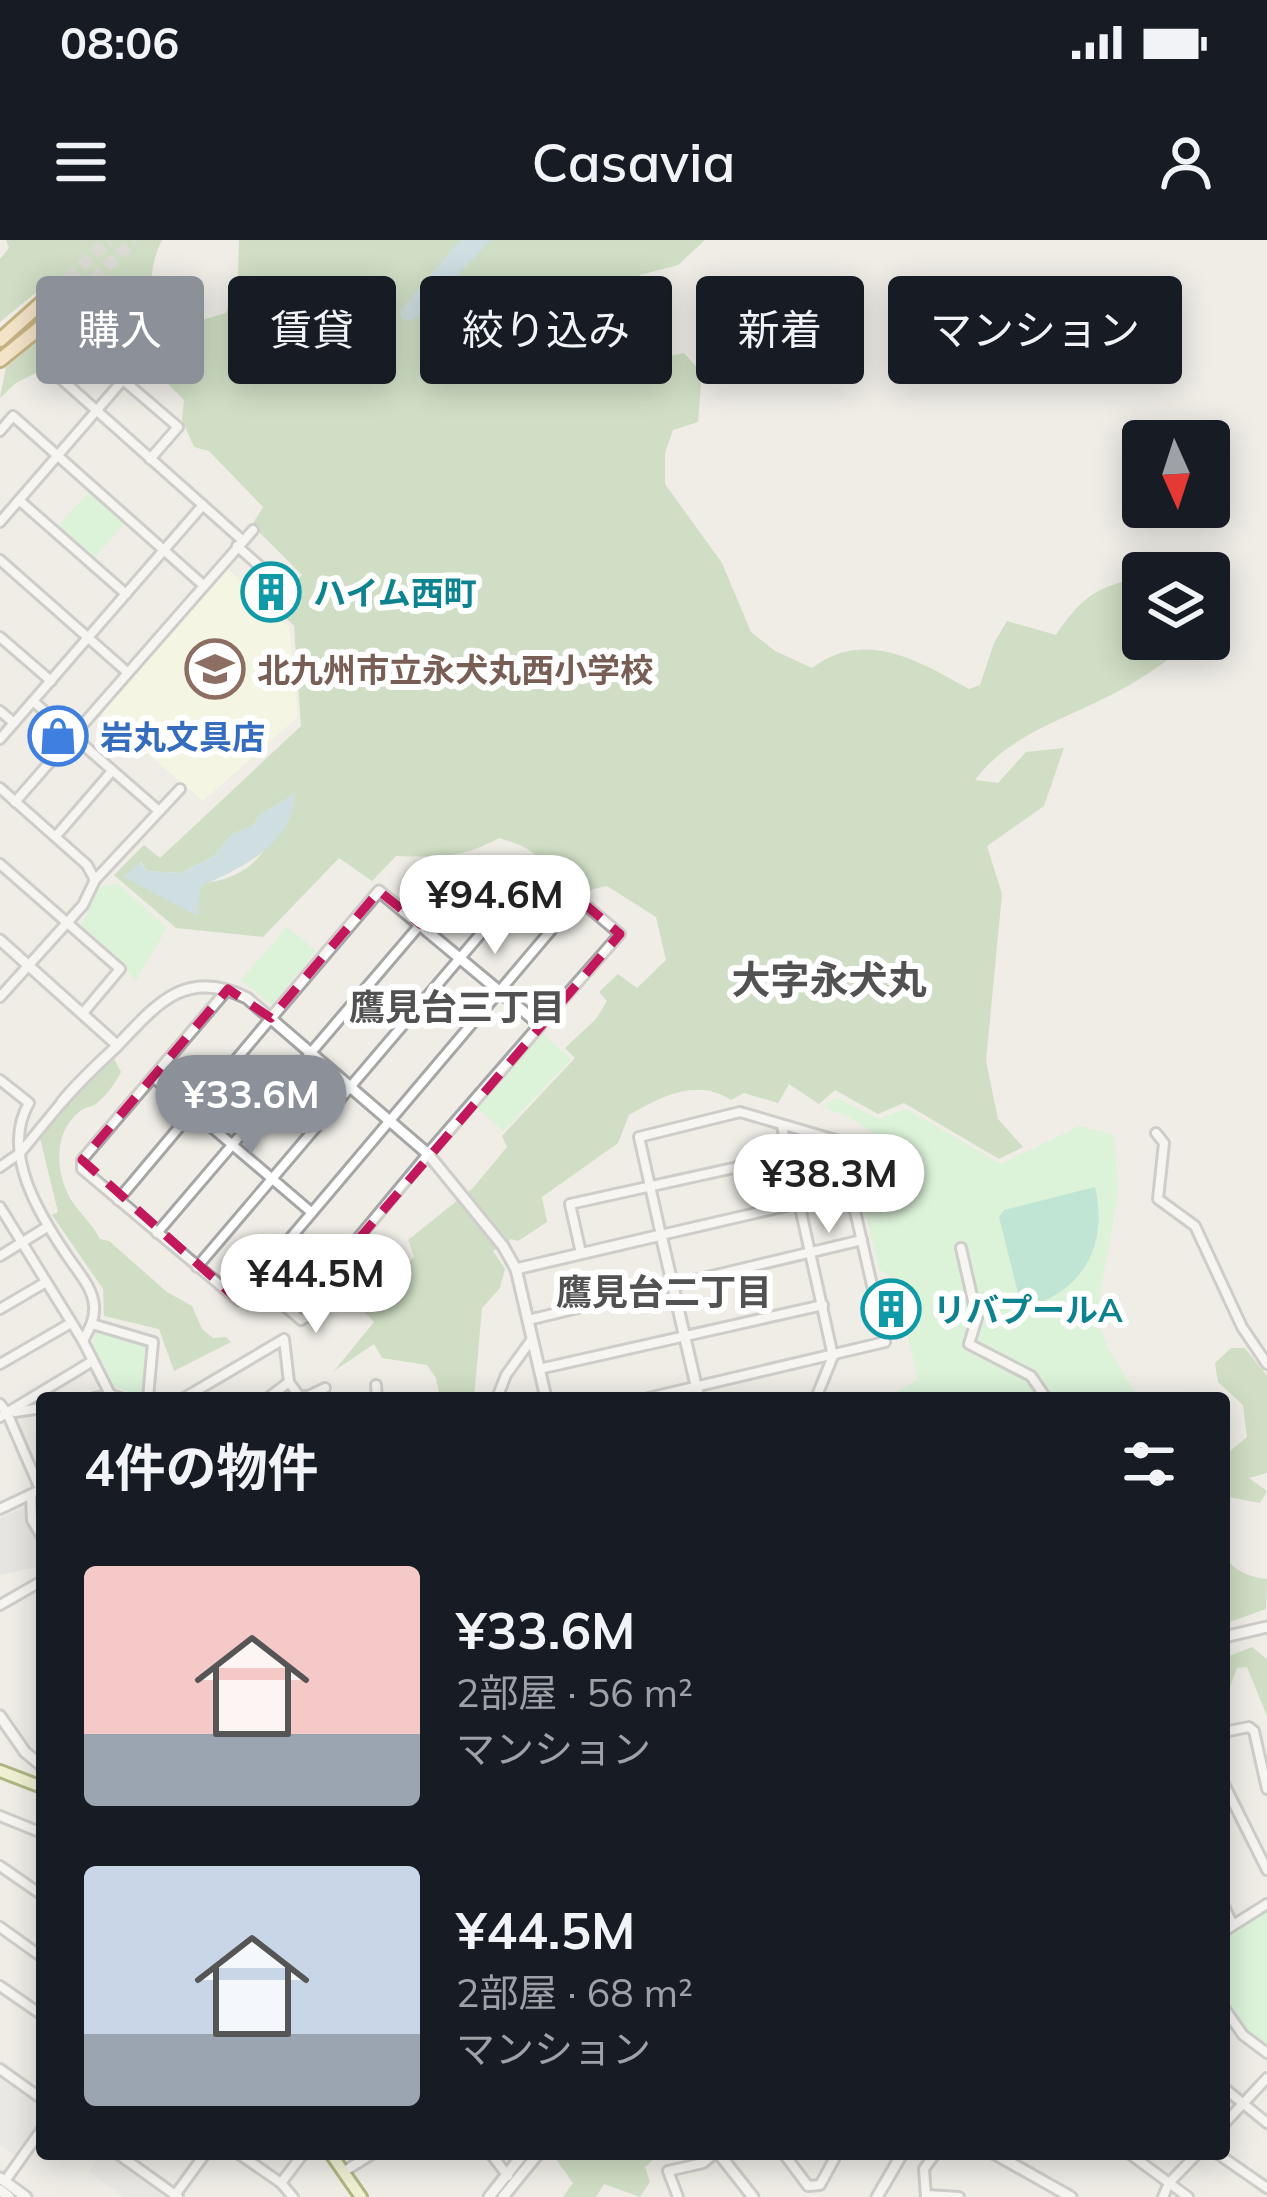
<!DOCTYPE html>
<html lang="ja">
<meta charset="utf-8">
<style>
:root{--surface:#171b24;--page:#20242c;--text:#f1f3f6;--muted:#9ea1a6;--accent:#8c9099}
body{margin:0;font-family:Mulish,"Noto Sans JP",sans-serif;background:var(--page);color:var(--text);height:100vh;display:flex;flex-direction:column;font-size:45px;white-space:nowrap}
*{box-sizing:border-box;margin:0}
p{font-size:39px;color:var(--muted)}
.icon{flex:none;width:66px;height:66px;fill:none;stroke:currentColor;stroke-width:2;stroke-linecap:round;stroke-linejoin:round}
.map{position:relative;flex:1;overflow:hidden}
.side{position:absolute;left:36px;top:1152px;width:1194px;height:768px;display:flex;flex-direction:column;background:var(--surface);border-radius:12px;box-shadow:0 6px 30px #0003}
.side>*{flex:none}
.banner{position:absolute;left:36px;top:36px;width:1197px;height:108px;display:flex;gap:24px}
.needle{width:78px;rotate:177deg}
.tools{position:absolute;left:1122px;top:180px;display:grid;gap:24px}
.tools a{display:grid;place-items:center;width:108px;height:108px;border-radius:12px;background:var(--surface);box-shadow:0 6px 30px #0003;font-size:60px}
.price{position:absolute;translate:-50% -102px;padding:0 27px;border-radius:42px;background:#fff;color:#222;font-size:39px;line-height:78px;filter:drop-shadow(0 3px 6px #0008)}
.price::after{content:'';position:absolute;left:50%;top:72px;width:36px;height:27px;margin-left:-18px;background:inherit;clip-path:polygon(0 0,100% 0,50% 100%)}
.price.active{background:var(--accent);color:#fff}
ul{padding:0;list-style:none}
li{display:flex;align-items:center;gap:36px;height:300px;padding:0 48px}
li span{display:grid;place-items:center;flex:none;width:336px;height:240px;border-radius:12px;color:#555}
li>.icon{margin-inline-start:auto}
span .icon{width:144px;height:144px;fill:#fffc;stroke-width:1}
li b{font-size:51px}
h2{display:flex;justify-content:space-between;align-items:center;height:144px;padding:0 48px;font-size:51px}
.tag{padding:0 42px;border-radius:12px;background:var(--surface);box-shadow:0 6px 30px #0003;font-size:42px;line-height:108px}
.tag.active{background:var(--accent);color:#fff}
.status{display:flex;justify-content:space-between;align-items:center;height:84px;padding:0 60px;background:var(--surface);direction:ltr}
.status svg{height:33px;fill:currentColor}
header{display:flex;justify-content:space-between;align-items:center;height:156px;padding:0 48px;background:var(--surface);font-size:54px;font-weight:600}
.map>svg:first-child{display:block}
.residential{fill:#dddcdc}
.education{fill:#fdfee0}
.forest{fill:#a8cd9c;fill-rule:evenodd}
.park{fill:#c5f8cb}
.pitch{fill:#87dcbe}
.parking{fill:#e3e3e3}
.water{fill:#a8cedb}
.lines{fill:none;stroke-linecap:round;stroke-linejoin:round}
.primary-tunnel{stroke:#c5c4be;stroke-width:12;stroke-dasharray:12 6;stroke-linecap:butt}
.minor-casing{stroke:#a6a6a6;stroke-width:14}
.tertiary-casing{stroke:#a6a6a6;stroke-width:15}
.secondary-casing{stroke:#637309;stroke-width:16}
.primary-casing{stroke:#956b05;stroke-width:18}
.minor{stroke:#fff;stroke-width:8}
.tertiary{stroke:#fff;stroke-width:9}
.secondary{stroke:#f2f7bc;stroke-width:10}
.primary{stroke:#f9d7a2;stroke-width:12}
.marked{fill:none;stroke:#c2185b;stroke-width:9;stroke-dasharray:24 15;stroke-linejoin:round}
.labels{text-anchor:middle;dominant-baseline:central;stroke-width:12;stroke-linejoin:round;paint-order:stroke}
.culture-label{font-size:33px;font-weight:bold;fill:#0d838f;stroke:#fff;text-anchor:start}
.education-label{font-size:33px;font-weight:bold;fill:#785e54;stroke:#fff;text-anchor:start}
.shop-label{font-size:33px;font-weight:bold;fill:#366cbe;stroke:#fff;text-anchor:start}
.neighbourhood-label{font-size:36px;font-weight:bold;fill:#525252;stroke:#fff}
.quarter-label{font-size:39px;font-weight:bold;fill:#525252;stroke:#fff}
</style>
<div class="status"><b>08:06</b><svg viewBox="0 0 49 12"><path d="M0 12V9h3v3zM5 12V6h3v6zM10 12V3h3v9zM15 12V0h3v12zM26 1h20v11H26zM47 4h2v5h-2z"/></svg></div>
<header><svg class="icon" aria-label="menu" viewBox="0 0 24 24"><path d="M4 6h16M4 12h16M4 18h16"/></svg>Casavia<svg class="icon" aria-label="person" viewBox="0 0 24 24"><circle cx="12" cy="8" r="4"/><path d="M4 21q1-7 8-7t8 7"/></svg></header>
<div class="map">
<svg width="1267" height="1957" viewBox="0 0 1267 1957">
<rect width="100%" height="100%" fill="#efede6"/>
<path class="residential" d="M25,1267L42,1303V1326L0,1335V1278Z"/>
<path class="education" d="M227,328L289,387L298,477L203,561L99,472Z"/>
<g class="forest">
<path d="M6,0H162C148,27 151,53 152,83L165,91L226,73L238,38L239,0H705L678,25L640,35L637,55L652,120L684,113L702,133L698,182L673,190L665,213V244L722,323L751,392L775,411L812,428C865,388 919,421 969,449L980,445L994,403L1007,381L1056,395C1082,356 1098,346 1143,337V399H1194C1170,419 1145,437 1117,452C1068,478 1009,494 975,540L998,543L1026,512L1064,508L1044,566L987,606L1002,654L986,821L998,879L1023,907L999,919L904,863L878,874L835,850L819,864L789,844L778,863L744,853L731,860C697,837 660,857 629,875L618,903L542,957L547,982L518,1001L511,999L493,1011L505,1029L500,1048L482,1068L474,1158H440L436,1138L427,1125L382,1118L374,1104L334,1131L374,1082L359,1066L389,1030L399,1038L414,1016L408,1000L473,948L507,907L502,896L575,818L565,808L596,779L607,761L599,752L618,734L637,748L666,720L656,677L607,646C553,660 566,648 535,615C525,605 512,602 499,598C461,619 438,617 396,616L372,641L339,618L263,697L176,688L114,635L144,605L160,618L301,486L294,386L274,365L302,335L252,285L263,267L209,211L194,207L182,180L184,160L148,124L93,110L75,113L16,143L0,158L6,127L75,71L51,40L0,82V19L9,8ZM295,554C283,574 272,605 255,621C219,655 167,642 124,637L141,622L146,631L180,633L213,617L233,593L252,587L261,574Z"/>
<path d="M113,817L121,832C115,843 107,855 97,863C92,867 85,867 80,871C55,891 55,925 67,952C74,969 92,982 100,999L109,1001L167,1052L192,1066L202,1089L213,1098L226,1097L231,1102L174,1131L159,1089L104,1076L103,1049L52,975L58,972L40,898L69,860Z"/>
<path d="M1231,1108H1245L1267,1136V1233L1249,1238L1267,1251L1260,1263L1228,1257L1224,1261V1216L1247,1197L1243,1165L1218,1142L1215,1123Z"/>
<path d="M1224,1312C1230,1330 1249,1337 1267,1339L1266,1369L1224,1384Z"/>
<path d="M1252,1407L1267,1419V1476L1247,1427L1237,1428L1224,1464V1418Z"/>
<path d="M558,1914H656V1917L645,1927L650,1942L640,1957L604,1944L596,1957H563L573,1943L555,1918Z"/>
</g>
<g class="park">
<path d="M91,250L126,282L92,320L56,288Z"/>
<path d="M118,644L167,688L136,740L80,688L99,647Z"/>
<path d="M287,687L316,711L272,765L241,740Z"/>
<path d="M542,793L571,819L503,891L477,868Z"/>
<path d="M837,858L878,879L906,869L1001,924L1080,886L1114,895L1118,953L1096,1078L1109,1110L1139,1158H886L918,1139L895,1039L879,1029L860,950L896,942L884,900L849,877L821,866Z"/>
<path d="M96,1091L148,1104L144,1158L114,1146L92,1107Z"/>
<path d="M1267,1669V1807C1219,1771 1224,1752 1224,1698Z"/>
</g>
<path class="pitch" d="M1095,947C1109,1007 1082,1053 1022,1069L999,977L1004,970Z"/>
<g class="parking">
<path d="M0,1834L42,1865V1880L16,1916L0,1905Z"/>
<path d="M90,1914H110L170,1957H124L89,1932L97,1920Z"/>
</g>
<g class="water">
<path d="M460,0H491L419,77L409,81L402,78L400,71Z"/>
<path d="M295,553C294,603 243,628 201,646L197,676L124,637L140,622L146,631L180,633L213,617L233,593L252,587L261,574Z"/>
</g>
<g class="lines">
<g class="primary-tunnel">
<path d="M55,51L109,0"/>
<path d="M68,65L134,0"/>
</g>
<defs>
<g id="minor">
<path d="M59,137L242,300"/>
<path d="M0,191L13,176L202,344"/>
<path d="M19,260L126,354"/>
<path d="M0,282L123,140L178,187L150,219"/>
<path d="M237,306L272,337"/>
<path d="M0,320L127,432"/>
<path d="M0,397L51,441"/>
<path d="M34,462L159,571"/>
<path d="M0,471L14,483"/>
<path d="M0,499L203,265"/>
<path d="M0,548L87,625L95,640L83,665L0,757"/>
<path d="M15,562L253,290"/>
<path d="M56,596L112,531"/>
<path d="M0,624L120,729L83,773"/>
<path d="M95,640L180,549"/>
<path d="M227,750L82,920V929L238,1060L574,663"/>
<path d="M153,837L311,972"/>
<path d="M0,840L29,863C0,912 40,976 68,1017C78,1032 93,1048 94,1066C95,1080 89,1089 83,1101"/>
<path d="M782,886L833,1116L816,1158"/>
<path d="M1156,893L1164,903L1158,959L1195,986L1242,1087L1267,1124"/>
<path d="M0,927L20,913L62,862"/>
<path d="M118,960L271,778"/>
<path d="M0,967L83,1101L112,1158"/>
<path d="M157,993L471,625L588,667L620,694L540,785"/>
<path d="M283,1008L321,1043L428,914"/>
<path d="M961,1008L977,1078L969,1104L1031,1136L1046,1158"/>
<path d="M581,1013L570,964L788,916"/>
<path d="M0,1016L47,987"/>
<path d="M197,1027L523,644"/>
<path d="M256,1041L301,1080L321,1069L332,1054L321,1043"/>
<path d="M0,1069L46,1042"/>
<path d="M528,1080L862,1000"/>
<path d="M92,1084L153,1102L148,1158"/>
<path d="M0,1124L71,1083"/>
<path d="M539,1129L823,1065"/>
<path d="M289,1142L299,1156H308L325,1148"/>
<path d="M376,1145L377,1158"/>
<path d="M94,1158L112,1155L120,1158"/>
<path d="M184,1158L284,1099L289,1142L268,1158"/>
<path d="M497,1158L506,1135L532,1099"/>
<path d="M648,1158L885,1102L839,901L740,872L639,897L661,995L799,963"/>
<path d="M0,1164L7,1173L40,1249"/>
<path d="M15,1172L42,1168"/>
<path d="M0,1177L91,1122"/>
<path d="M31,1255L32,1280L42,1297"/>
<path d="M0,1269L42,1249"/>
<path d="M0,1365L42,1341"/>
<path d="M1224,1492L1249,1487L1254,1491L1267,1549"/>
<path d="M1224,1544L1267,1630"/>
<path d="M0,1576L42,1593"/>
<path d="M0,1626L42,1655"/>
<path d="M1224,1667L1233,1685"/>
<path d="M0,1687L42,1717"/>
<path d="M1224,1691L1267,1664"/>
<path d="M0,1746L42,1775"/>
<path d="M1224,1768L1243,1795L1267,1813"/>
<path d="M0,1829L42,1859"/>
<path d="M1224,1848L1267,1883"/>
<path d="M1224,1884L1267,1838"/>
<path d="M118,1914L178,1957"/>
<path d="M239,1914L281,1943L293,1957"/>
<path d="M491,1914L508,1936"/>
<path d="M784,1914L808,1946L820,1945L837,1914"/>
<path d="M1130,1914L1188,1957"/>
<path d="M1218,1914L1267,1948"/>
<path d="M343,1932L372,1914"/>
<path d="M5,1941L42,1889"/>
<path d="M281,1943L303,1914"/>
<path d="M175,1955L205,1914"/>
<path d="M927,1955L959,1957"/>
<path d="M678,1957L668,1931L703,1923L714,1914"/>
<path d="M926,1957L924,1929L935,1914"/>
<path d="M1163,1957L1169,1943L1197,1914"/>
</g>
<g id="tertiary">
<path d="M0,700L117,805"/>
<path d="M271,778L379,651L540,785L428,914"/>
<path d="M62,862C78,842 97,825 116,807C156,765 185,727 247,758L428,914L503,1006L516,1029L546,1158"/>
<path d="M516,1029L661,995L699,1158"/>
<path d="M1224,1397L1267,1387"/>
<path d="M0,1476L25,1512L42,1526"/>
<path d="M719,1914L753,1957"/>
<path d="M995,1914L1071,1957"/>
<path d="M0,1938L26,1957"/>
<path d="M0,1950L9,1957"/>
<path d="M489,1957L523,1914"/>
<path d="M503,1957L538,1914"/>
<path d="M877,1957L902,1914"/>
</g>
<g id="secondary">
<path d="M0,1531L42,1547"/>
<path d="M331,1914L361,1957"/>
</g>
<g id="primary">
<path d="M0,100L55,51"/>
<path d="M0,120L68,65"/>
</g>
</defs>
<use href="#minor" class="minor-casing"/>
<use href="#tertiary" class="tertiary-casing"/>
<use href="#secondary" class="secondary-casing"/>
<use href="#primary" class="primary-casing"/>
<use href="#minor" class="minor"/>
<use href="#tertiary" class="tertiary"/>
<use href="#secondary" class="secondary"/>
<use href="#primary" class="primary"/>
</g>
<path d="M0 0H1267V1957H0ZM471,625L588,667L620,694L321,1043L283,1008L238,1060L82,920L228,749L271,778L379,651L420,684Z" fill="#efede6" fill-opacity=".55" fill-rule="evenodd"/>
<path class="marked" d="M471,625L588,667L620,694L321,1043L283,1008L238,1060L82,920L228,749L271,778L379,651L420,684Z"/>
<defs>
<symbol id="building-ring" viewBox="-11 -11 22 22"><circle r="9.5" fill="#fff" stroke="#0f9aa8" stroke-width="1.5"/><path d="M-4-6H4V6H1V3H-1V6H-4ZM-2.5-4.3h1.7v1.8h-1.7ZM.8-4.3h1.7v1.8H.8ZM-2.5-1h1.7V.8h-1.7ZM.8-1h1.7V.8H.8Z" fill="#0f9aa8"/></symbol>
<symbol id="school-ring" viewBox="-11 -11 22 22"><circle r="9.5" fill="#fff" stroke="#8d6e63" stroke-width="1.5"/><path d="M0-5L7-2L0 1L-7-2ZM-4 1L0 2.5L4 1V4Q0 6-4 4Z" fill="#8d6e63"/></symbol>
<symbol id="shop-ring" viewBox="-11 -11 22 22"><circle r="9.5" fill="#fff" stroke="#3f7fe0" stroke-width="1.5"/><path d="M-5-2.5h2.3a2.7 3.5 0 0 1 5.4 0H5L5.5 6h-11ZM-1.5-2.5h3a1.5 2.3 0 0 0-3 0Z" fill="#3f7fe0"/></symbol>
</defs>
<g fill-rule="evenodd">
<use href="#building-ring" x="238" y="319" width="66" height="66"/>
<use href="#school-ring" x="182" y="396" width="66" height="66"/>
<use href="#shop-ring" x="25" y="463" width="66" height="66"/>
<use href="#building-ring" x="858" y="1036" width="66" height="66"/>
</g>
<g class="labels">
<g class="culture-label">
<text x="313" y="352">ハイム西町</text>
<text x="933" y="1069">リバプールA</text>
</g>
<g class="education-label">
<text x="257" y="429">北九州市立永犬丸西小学校</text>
</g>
<g class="shop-label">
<text x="100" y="496">岩丸文具店</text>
</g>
<g class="neighbourhood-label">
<text x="457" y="766">鷹見台三丁目</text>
<text x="664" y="1051">鷹見台二丁目</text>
</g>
<g class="quarter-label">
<text x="829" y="739">大字永犬丸</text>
</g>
</g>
</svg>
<div class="tools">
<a><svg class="needle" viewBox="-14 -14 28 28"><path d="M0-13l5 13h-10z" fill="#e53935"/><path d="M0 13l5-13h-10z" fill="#9ea1a6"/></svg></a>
<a><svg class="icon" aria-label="layers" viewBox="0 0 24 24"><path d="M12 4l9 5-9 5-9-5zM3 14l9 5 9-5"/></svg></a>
</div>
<b class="price" style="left:495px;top:717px">¥94.6M</b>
<b class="price active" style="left:251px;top:917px">¥33.6M</b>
<b class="price" style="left:829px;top:996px">¥38.3M</b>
<b class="price" style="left:316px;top:1096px">¥44.5M</b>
<div class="banner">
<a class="tag active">購入</a>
<a class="tag">賃貸</a>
<a class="tag">絞り込み</a>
<a class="tag">新着</a>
<a class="tag">マンション</a>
</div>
<section class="side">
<h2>4件の物件<svg class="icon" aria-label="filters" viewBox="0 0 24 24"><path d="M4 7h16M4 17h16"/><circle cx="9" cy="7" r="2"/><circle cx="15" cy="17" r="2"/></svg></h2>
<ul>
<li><span style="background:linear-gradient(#f6c9c9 70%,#9aa5b1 0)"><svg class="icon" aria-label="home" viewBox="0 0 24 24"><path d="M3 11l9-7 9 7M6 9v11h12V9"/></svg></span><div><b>¥33.6M</b><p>2部屋 · 56 m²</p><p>マンション</p></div></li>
<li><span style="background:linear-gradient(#c9d6e8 70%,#9aa5b1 0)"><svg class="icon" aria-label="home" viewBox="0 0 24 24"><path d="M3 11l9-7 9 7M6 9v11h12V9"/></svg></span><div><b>¥44.5M</b><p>2部屋 · 68 m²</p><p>マンション</p></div></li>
</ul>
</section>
</div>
